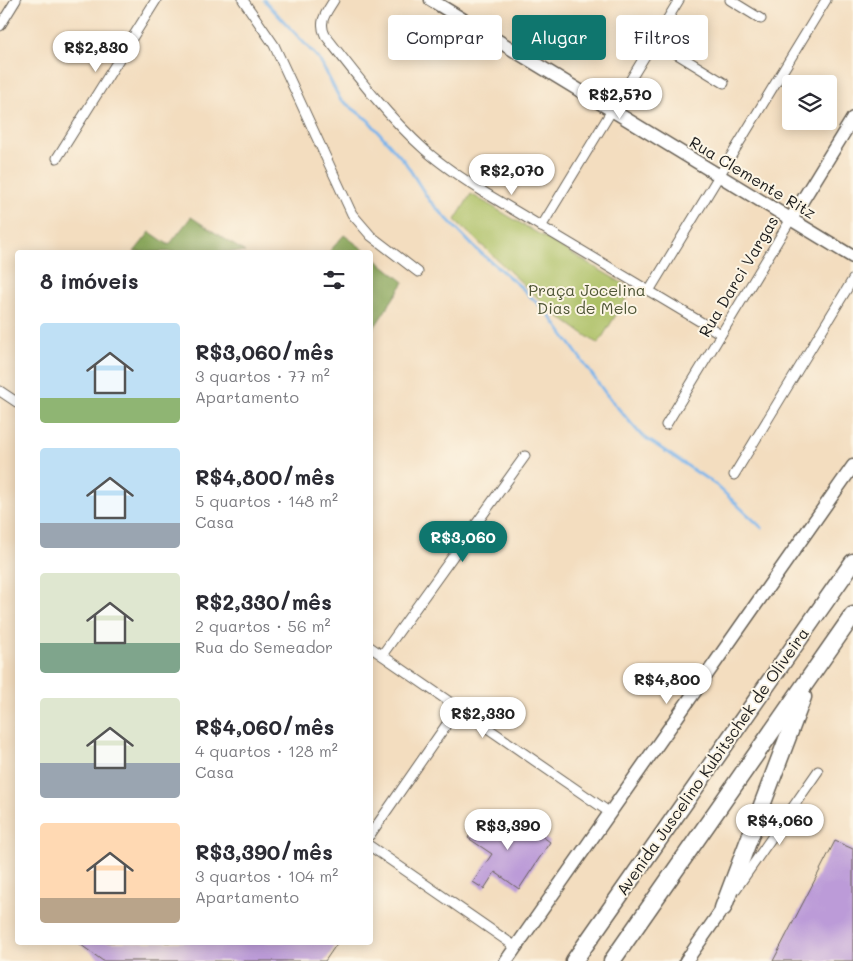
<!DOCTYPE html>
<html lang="pt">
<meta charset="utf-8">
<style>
:root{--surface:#fff;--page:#f7f7f7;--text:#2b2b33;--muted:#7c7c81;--accent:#0f766e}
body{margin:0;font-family:Mali,sans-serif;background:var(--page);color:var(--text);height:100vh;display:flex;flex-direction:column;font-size:19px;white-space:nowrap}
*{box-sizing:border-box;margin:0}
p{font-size:16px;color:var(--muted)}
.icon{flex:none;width:28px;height:28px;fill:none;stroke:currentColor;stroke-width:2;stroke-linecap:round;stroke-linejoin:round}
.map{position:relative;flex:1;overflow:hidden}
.drawer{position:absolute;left:15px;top:250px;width:358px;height:695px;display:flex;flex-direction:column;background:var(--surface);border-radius:5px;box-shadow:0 2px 12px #0003}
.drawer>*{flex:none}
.banner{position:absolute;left:388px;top:15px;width:390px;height:45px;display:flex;gap:10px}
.fabs{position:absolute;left:782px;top:75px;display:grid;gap:10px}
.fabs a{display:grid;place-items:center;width:55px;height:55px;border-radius:5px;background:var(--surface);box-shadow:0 2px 12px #0003;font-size:25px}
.price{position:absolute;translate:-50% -42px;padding:0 11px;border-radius:18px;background:#fff;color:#222;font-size:16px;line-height:32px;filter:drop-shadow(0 1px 2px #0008)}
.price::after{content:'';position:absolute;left:50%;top:30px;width:15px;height:11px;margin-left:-8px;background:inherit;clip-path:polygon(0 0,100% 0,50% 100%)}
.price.selected{background:var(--accent);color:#fff}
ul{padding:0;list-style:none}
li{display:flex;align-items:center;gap:15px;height:125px;padding:0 25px}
li span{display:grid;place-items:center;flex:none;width:140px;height:100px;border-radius:5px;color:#555}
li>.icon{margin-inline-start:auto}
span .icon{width:60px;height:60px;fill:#fffc;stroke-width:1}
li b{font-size:21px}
h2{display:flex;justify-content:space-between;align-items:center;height:60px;padding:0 25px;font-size:21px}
.chip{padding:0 18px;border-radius:5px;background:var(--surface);box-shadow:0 2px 12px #0003;font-size:18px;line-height:45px}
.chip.selected{background:var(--accent);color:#fff}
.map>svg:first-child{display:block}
.green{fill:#abbf64;stroke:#646e40}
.forest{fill:#88a65a;stroke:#52613b}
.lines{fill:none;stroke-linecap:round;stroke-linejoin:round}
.stream{stroke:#7ab4eb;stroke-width:3}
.building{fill:#bc9bd8}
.street-casing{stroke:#676055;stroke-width:11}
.secondary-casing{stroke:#676055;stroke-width:15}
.highway-casing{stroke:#676055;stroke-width:19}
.street{stroke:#fff;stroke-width:9}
.secondary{stroke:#fff;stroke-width:12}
.highway{stroke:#fff;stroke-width:16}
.labels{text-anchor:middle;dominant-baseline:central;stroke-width:4;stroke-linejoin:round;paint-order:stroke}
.street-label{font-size:16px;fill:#1c1c1c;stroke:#fcf5e5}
.park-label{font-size:16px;fill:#4e5535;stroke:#fcf5e5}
</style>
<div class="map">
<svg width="853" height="961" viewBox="0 0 853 961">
<rect width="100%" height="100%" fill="#fcf5e5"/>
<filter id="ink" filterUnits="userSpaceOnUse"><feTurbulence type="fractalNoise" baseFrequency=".02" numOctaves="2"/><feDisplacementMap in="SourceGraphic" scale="10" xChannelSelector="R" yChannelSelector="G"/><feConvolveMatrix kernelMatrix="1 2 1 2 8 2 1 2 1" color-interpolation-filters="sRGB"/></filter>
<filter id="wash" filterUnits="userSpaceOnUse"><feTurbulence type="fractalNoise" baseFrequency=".0096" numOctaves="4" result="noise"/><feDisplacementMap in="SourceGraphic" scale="20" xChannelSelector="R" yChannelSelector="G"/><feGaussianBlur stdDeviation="1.12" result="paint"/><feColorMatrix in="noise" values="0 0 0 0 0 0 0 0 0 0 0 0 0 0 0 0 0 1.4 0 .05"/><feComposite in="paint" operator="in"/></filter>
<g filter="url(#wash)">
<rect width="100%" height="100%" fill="#f3ddbf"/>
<path class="green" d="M471,194L632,289L598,344L555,314L455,220Z"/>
<g class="forest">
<path d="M191,217L245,252H134L150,232L169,245Z"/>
<path d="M344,235L367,252H329Z"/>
<path d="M370,255L404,282L370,334Z"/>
</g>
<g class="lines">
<path class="stream" d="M264,0L319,59L340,99L368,120L405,162L429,200L475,248L522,288L550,316L606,394L641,435L716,485L762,528"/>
</g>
<g id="blocks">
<g class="building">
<path d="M482,817L506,833L517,818L550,842L519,889L495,872L484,889L473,882L492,854L468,838Z"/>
<path d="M835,841L853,849V961H773Z"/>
<path d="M77,942H338L325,961H103Z"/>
</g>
</g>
</g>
<g filter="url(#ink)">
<use href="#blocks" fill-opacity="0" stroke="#676055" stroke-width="1"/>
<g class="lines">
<defs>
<g id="street">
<path d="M243,0L274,45L352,214L371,236L418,272"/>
<path d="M334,0C327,12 318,21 325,35C356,75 387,116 425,150C444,167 466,181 487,194L721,334"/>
<path d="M730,0L761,19"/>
<path d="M0,26L16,0"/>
<path d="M654,40L724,83"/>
<path d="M57,158L156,0"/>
<path d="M541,227L679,0"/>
<path d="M649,291L826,0"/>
<path d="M0,391L18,403"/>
<path d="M666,425L791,219"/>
<path d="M734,475L853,279"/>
<path d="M370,647L609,812"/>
<path d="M382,655L525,456"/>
<path d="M370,835L458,708"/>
<path d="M370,846L516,947"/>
<path d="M736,889L818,771"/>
</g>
<g id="secondary">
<path d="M431,0L853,257"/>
<path d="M791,219L853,118"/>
<path d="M506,961L853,466"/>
<path d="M686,961L723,908"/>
</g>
<g id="highway">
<path d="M723,908L803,697"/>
<path d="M574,961L853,562"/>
<path d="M612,961L853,615"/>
</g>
</defs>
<use href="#street" class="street-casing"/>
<use href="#secondary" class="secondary-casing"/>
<use href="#highway" class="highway-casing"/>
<use href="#street" class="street"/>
<use href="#secondary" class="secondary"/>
<use href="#highway" class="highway"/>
</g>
</g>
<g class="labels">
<g class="street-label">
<text transform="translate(753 177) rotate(31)">Rua Clemente Ritz</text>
<text transform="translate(738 276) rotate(-59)">Rua Darci Vargas</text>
<text transform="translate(712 761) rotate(-55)">Avenida Juscelino Kubitschek de Oliveira</text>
</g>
<g class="park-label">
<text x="587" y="289">Praça Jocelina<tspan x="587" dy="18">Dias de Melo</tspan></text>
</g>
</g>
</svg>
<div class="fabs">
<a><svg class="icon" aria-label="layers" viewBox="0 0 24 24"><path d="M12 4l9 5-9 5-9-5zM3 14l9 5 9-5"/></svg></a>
</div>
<b class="price" style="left:96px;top:73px">R$2,830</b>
<b class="price" style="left:620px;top:120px">R$2,570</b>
<b class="price" style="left:512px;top:196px">R$2,070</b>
<b class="price selected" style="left:463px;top:563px">R$3,060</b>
<b class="price" style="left:667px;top:705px">R$4,800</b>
<b class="price" style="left:483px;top:739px">R$2,330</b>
<b class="price" style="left:780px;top:846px">R$4,060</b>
<b class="price" style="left:508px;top:851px">R$3,390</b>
<div class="banner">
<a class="chip">Comprar</a>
<a class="chip selected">Alugar</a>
<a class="chip">Filtros</a>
</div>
<section class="drawer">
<h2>8 imóveis<svg class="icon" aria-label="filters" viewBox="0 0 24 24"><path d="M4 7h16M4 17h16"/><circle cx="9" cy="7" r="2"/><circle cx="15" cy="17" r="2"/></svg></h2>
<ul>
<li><span style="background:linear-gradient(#bfe0f5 75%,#8fb573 0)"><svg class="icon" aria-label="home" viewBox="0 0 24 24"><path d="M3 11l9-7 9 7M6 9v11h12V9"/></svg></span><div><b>R$3,060/mês</b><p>3 quartos · 77 m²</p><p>Apartamento</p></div></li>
<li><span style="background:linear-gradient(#bfe0f5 75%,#9aa5b1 0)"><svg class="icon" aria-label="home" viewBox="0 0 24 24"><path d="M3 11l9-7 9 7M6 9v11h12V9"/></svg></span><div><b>R$4,800/mês</b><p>5 quartos · 148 m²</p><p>Casa</p></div></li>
<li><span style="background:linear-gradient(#dfe7d0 70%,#7fa58c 0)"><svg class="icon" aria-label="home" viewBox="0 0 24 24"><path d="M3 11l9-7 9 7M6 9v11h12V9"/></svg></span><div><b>R$2,330/mês</b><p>2 quartos · 56 m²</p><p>Rua do Semeador</p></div></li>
<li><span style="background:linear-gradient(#dfe7d0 65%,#9aa5b1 0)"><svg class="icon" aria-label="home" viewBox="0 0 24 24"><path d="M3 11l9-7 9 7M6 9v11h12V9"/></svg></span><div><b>R$4,060/mês</b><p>4 quartos · 128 m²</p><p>Casa</p></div></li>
<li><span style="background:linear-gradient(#ffd9b3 75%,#b9a48a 0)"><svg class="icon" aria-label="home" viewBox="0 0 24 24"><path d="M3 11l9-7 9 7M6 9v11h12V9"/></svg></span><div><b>R$3,390/mês</b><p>3 quartos · 104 m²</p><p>Apartamento</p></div></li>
</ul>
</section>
</div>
